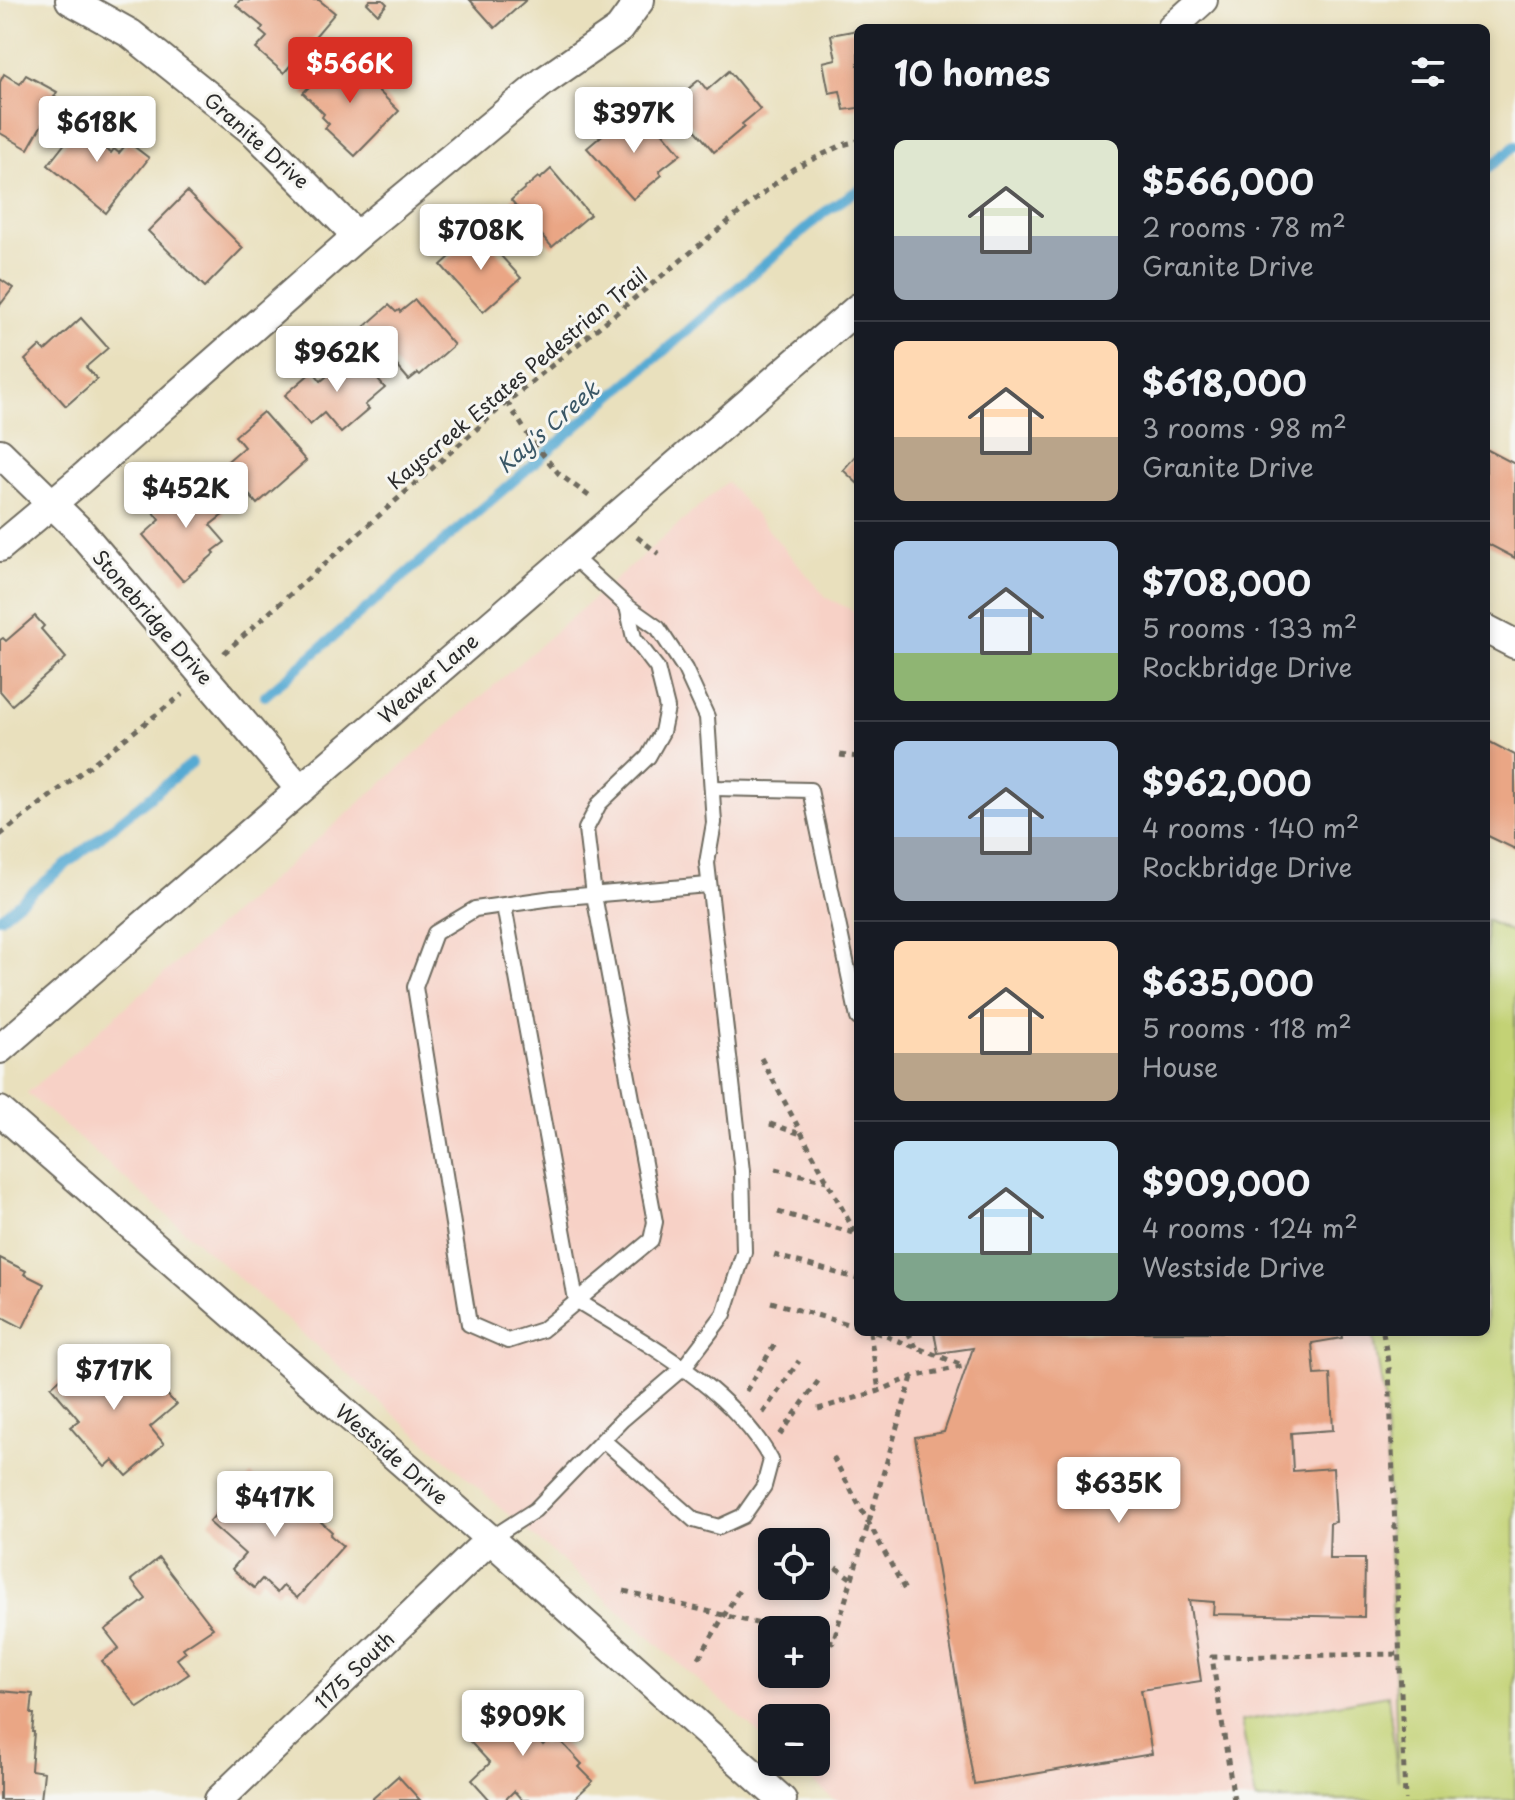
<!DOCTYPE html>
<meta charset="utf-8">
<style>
:root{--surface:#171b24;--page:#242831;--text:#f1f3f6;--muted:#9ea1a6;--line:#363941;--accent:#d93025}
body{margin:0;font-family:"Playpen Sans",sans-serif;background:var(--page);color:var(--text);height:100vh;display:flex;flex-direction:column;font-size:30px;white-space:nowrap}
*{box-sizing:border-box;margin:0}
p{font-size:26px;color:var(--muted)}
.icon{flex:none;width:44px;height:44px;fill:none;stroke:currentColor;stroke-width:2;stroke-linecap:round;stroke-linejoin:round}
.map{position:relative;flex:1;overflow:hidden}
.panel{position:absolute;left:854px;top:24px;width:636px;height:1312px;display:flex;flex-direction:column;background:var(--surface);border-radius:12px;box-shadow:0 4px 12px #0003}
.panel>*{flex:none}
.tools{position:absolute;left:758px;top:1528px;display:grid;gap:16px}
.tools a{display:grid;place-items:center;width:72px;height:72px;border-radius:12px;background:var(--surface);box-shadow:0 4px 12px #0003;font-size:40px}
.price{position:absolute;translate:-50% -68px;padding:0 18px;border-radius:8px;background:#fff;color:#222;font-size:26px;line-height:52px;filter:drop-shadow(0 2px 4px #0008)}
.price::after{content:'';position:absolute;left:50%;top:48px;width:24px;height:18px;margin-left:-12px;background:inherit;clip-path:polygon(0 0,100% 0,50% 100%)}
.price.active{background:var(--accent);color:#fff}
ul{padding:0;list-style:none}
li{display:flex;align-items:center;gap:24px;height:200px;padding:0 40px}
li+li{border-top:2px solid var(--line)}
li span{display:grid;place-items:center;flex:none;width:224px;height:160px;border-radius:12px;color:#555}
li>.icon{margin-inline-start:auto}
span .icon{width:96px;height:96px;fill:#fffc;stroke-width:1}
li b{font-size:34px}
h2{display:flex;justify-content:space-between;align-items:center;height:96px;padding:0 40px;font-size:34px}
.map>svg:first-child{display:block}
.built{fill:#f7d1c6;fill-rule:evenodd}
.green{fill:#c3d274;stroke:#777e50;stroke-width:2}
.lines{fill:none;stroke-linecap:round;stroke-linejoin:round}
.stream{stroke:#57aad3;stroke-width:10}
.building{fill:#eaa685}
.service-casing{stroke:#6e6a5e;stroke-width:18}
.minor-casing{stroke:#6e6a5e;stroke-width:32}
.path{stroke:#6e6a5e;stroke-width:5;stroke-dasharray:6 6;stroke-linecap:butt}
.service{stroke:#fff;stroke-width:14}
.minor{stroke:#fff;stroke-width:28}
.labels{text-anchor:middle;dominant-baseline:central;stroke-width:6;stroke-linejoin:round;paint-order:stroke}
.street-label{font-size:20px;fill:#2b2b2b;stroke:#f6f6f2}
.water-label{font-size:22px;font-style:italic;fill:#3a5766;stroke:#f6f6f2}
</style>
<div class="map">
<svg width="1515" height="1800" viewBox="0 0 1515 1800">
<rect width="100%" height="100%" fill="#f6f6f2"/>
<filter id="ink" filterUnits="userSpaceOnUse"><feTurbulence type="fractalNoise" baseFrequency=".0125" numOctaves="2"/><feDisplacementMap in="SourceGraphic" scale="16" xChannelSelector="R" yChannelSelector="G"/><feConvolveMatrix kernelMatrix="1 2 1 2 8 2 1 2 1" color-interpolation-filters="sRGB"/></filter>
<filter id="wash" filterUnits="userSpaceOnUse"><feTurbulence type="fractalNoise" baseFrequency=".006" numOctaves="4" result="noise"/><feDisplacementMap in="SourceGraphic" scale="32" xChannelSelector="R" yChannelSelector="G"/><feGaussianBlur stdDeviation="1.8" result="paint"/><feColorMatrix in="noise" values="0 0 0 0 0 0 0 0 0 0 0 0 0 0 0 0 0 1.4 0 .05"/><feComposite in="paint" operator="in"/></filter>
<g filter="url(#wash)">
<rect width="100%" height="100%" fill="#e9e0bd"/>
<path class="built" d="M727,482L827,598L858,613V1332H1373L1385,1404L1398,1800H834L791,1762H816V1718H772V1745L27,1093ZM772,1542H816V1586H772ZM772,1630H816V1674H772Z"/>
<path class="green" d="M1486,920L1515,934V1800H1256L1241,1721L1388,1695L1398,1780L1385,1405L1373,1332H1486Z"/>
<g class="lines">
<g class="stream">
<path d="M1486,170L1515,146"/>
<path d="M265,696L825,212L858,190"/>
<path d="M0,918L192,763"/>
</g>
</g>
<g id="blocks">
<g class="building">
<path d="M240,0H319L335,13L284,73L256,49L267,37L260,31L263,27L236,5Z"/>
<path d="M370,0H383L387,4L378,14L367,3Z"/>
<path d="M470,0H526L495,28Z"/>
<path d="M858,30V108L844,110L840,91L829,93L823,62L836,59L831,35Z"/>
<path d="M341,54L399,111L355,156L325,128L329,124L322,117L324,114L303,93Z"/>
<path d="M729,71L760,109L742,124L744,127L714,152L672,102L699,80L707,90Z"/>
<path d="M4,74L20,84L26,75L57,92L54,97L57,98L28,149L0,133V82Z"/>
<path d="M88,114L116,136L105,149L111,153L114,149L119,153L128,142L149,158L106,213L48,165Z"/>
<path d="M651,118L681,154L659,171L662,175L633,199L587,148L619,121L624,127L629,122L636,130Z"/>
<path d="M551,169L590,215L552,247L511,200L538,177L540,179Z"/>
<path d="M187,192L243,248L205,287L148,231Z"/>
<path d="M482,235L521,278L483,312L441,265L469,240L472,243Z"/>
<path d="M0,279L13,288L0,305Z"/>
<path d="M415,300L454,345L420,375L418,373L409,380L364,327L389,305L396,312L399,310L400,312Z"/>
<path d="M81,318L108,348L86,367L97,379L66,406L25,360L40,346L45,351Z"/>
<path d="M355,353L385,388L365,405L369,409L341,433L324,413L310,425L285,395L313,371L321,381Z"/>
<path d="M263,412L306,461L257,504L223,465L244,447L235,436Z"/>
<path d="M1486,449L1515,464V558L1486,543Z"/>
<path d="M858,453V484L843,470Z"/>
<path d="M197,483L224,514L210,525L225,542L213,551L215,553L183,581L143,535L160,520L152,510L177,489L182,495Z"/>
<path d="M35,616L44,626L41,629L66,658L12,705L0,691V640L3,638L6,641Z"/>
<path d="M1486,740L1515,755V849L1486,835Z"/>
<path d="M0,1258L26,1271L24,1274L44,1284L23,1328L0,1316Z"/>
<path d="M934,1332H1341L1342,1338L1312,1343L1315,1375L1330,1374L1333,1430L1291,1433L1293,1471L1333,1468L1336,1522L1330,1523L1329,1559H1365L1364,1617L1213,1614L1214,1602L1189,1600L1201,1681L1141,1690L1152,1754L974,1784L915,1437L944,1432L973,1348L938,1353Z"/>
<path d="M93,1350L105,1364L111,1360L133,1384L144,1375L155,1389L159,1385L176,1405L150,1427L164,1444L127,1476L113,1460L105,1467L70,1427L79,1420L51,1387Z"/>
<path d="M251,1475L264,1488L268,1484L286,1499L283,1503L297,1516L305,1507L332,1532L330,1535L343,1546L297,1598L283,1586L277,1593L262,1579L254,1588L232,1569L245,1554L209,1522Z"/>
<path d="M159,1558L213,1628L183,1648L186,1652L177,1659L189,1674L138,1708L102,1661L119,1648L105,1630L146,1599L131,1580Z"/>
<path d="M0,1691L33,1694L31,1714H34L32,1732H34L31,1770L44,1772L41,1800H0Z"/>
<path d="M502,1696L515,1709L518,1707L528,1718L532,1715L545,1728L536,1737L543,1745L554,1734L582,1764L579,1767L593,1781L573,1800H522L514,1791L505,1800H490L472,1780L490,1763L462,1733Z"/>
<path d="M398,1776L420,1800H371Z"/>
</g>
</g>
</g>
<g filter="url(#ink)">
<use href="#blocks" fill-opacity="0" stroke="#6e6a5e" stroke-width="2"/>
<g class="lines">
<defs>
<g id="service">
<path d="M627,606L634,638L657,668L667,708L662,732L648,757L599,804L586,829L594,895L655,1222L651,1240L542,1330L508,1341L469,1324L415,987L435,933L475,909L553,898L708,885"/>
<path d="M713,788L810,790L858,1018"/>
<path d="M504,906L576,1300C644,1342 732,1388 771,1460L764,1486L743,1516L719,1527L694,1520L603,1440"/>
<path d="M490,1539L535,1510L622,1420L684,1367L724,1314L744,1252L742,1171L707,863L714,823L707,717L685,669L658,628L627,606L571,555"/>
</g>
<g id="minor">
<path d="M70,0L131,34L255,133L357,236"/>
<path d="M1172,28L1203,0"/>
<path d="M0,453L79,530L300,789"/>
<path d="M0,547L79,481L357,236L544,81L619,29L640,0"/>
<path d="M1486,629L1515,644"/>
<path d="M0,1049L858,308"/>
<path d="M0,1111L490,1539L782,1800"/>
<path d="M219,1800L490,1539"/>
</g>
</defs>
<use href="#service" class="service-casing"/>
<use href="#minor" class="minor-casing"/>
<g class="path">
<path d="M507,402L534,444L559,474L593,499"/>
<path d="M637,537L659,554"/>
<path d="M224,653L507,402L793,169L842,145L858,141"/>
<path d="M840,755L858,757"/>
<path d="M0,835L183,694"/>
<path d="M761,1058L858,1238"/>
<path d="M770,1124L801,1134"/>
<path d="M776,1169L827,1181"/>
<path d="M778,1212L854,1233"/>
<path d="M774,1255L858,1279"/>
<path d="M771,1302L858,1327"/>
<path d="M870,1332L879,1391"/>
<path d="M875,1332L965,1366"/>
<path d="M908,1332L916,1347"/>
<path d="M1383,1332L1389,1368L1405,1800"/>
<path d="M746,1391L775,1344"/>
<path d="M818,1409L879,1391L912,1377L966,1366"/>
<path d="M763,1413L799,1361"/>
<path d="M780,1435L821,1377"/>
<path d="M833,1457L906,1592"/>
<path d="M781,1530L798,1542"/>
<path d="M816,1554L852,1579"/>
<path d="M624,1591L785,1630"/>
<path d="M816,1637L833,1642L912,1377"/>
<path d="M699,1658L741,1587"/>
<path d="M1234,1800L1212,1657L1400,1654"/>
</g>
<use href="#service" class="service"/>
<use href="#minor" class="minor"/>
</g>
</g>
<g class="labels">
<g class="street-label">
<text transform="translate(257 140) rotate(42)">Granite Drive</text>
<text transform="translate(517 378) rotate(-40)">Kayscreek Estates Pedestrian Trail</text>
<text transform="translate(153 617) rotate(49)">Stonebridge Drive</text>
<text transform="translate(428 678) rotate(-41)">Weaver Lane</text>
<text transform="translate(392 1454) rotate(41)">Westside Drive</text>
<text transform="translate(354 1670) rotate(-44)">1175 South</text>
</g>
<g class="water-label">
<text transform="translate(547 426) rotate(-41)">Kay's Creek</text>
</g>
</g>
</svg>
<div class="tools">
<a><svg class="icon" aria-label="locate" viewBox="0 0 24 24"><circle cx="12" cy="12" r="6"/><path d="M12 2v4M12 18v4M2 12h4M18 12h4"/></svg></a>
<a>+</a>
<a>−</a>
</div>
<b class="price active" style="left:350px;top:105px">$566K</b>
<b class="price" style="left:634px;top:155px">$397K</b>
<b class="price" style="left:97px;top:164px">$618K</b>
<b class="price" style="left:481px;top:272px">$708K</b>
<b class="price" style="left:337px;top:394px">$962K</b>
<b class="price" style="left:186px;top:530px">$452K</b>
<b class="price" style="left:114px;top:1412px">$717K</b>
<b class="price" style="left:1119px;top:1525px">$635K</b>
<b class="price" style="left:275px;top:1539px">$417K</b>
<b class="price" style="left:523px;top:1758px">$909K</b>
<section class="panel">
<h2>10 homes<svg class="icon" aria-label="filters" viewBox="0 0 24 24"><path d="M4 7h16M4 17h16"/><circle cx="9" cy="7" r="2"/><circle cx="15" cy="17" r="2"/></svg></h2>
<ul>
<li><span style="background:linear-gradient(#dfe7d0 60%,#9aa5b1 0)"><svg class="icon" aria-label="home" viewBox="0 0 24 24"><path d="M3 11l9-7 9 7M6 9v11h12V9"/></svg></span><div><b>$566,000</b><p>2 rooms · 78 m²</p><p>Granite Drive</p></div></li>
<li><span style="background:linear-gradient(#ffd9b3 60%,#b9a48a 0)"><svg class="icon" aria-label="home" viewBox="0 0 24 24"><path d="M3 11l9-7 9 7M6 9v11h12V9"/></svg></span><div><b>$618,000</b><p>3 rooms · 98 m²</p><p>Granite Drive</p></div></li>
<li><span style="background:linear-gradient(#a9c7e8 70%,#8fb573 0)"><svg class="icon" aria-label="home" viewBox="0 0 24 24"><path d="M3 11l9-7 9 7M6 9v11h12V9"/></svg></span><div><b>$708,000</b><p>5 rooms · 133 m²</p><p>Rockbridge Drive</p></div></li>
<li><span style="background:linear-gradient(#a9c7e8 60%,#9aa5b1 0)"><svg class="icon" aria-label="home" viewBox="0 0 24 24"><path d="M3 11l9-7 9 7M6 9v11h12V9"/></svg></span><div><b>$962,000</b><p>4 rooms · 140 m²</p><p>Rockbridge Drive</p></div></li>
<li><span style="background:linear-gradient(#ffd9b3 70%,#b9a48a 0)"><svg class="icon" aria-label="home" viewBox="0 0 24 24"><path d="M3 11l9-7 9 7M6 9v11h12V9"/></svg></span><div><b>$635,000</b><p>5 rooms · 118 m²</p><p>House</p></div></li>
<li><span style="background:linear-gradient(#bfe0f5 70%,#7fa58c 0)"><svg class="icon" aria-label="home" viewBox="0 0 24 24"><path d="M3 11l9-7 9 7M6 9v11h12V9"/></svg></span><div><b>$909,000</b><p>4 rooms · 124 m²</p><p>Westside Drive</p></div></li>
</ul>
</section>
</div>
